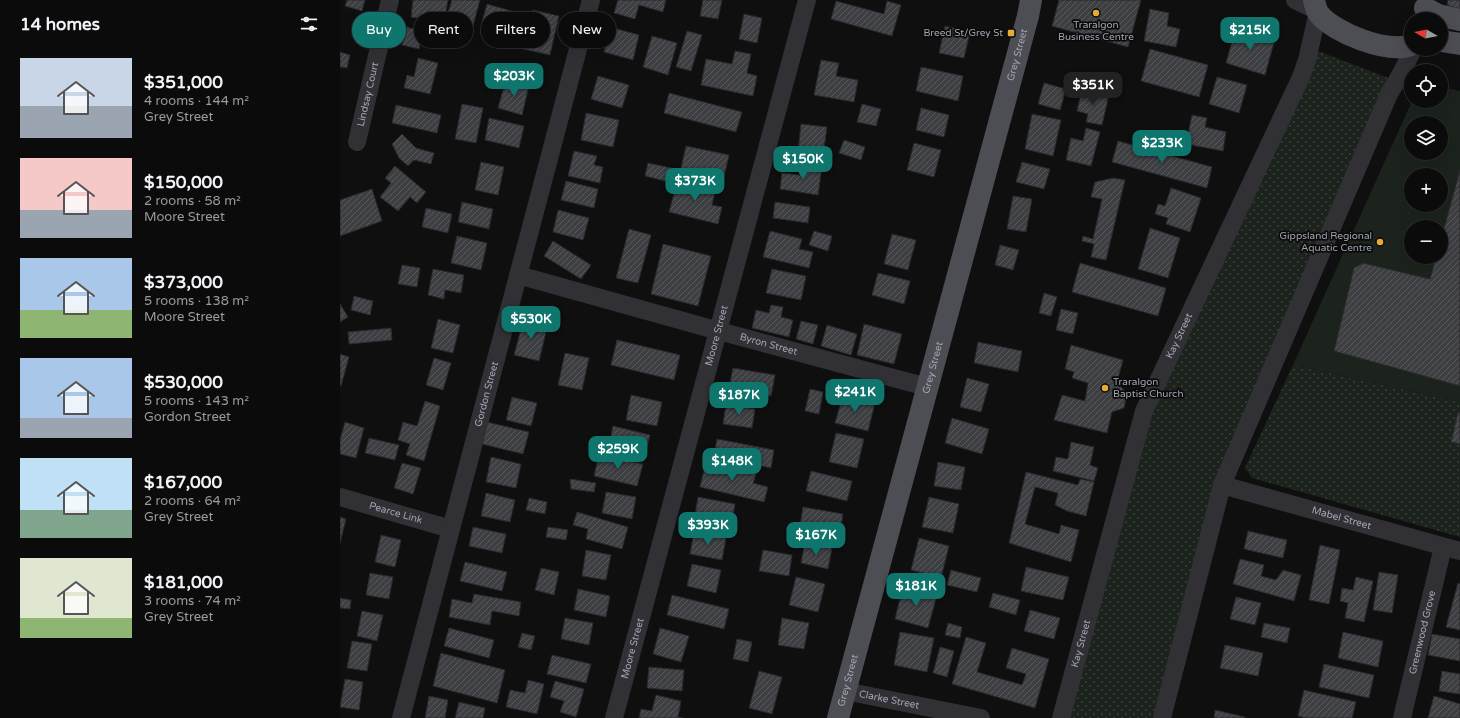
<!DOCTYPE html>
<meta charset="utf-8">
<style>
:root{--surface:#0b0b0c;--page:#141415;--text:#f1f3f6;--muted:#9a9b9d;--line:#2b2b2d;--accent:#0f766e}
body{margin:0;font-family:"Varela Round",sans-serif;background:var(--page);color:var(--text);height:100vh;display:flex;flex-direction:column;font-size:15px;white-space:nowrap}
*{box-sizing:border-box;margin:0}
p{font-size:13px;color:var(--muted)}
.icon{flex:none;width:22px;height:22px;fill:none;stroke:currentColor;stroke-width:2;stroke-linecap:round;stroke-linejoin:round}
.map{position:relative;flex:1;overflow:hidden}
.sheet{display:flex;flex-direction:column;background:var(--surface);width:340px}
.sheet>*{flex:none}
.banner{position:absolute;left:12px;top:12px;width:380px;height:36px;display:flex;gap:8px}
.needle{width:26px;rotate:279deg}
.controls{position:absolute;left:1064px;top:12px;display:grid;gap:8px}
.controls a{display:grid;place-items:center;width:44px;height:44px;border-radius:50%;background:var(--surface);box-shadow:0 4px 16px #0002,0 0 0 1px var(--line);font-size:20px}
.price{position:absolute;translate:-50% -34px;padding:0 9px;border-radius:8px;background:var(--accent);color:#fff;font-size:13px;line-height:26px;filter:drop-shadow(0 1px 2px #0008)}
.price::after{content:'';position:absolute;left:50%;top:24px;width:12px;height:9px;margin-left:-6px;background:inherit;clip-path:polygon(0 0,100% 0,50% 100%)}
.price.active{background:#222;color:#fff}
ul{padding:0;list-style:none}
li{display:flex;align-items:center;gap:12px;height:100px;padding:0 20px}
li span{display:grid;place-items:center;flex:none;width:112px;height:80px;border-radius:0px;color:#555}
li>.icon{margin-inline-start:auto}
span .icon{width:48px;height:48px;fill:#fffc;stroke-width:1}
li b{font-size:17px}
h2{display:flex;justify-content:space-between;align-items:center;height:48px;padding:0 20px;font-size:17px}
.tag{padding:0 14px;border-radius:18px;background:var(--surface);box-shadow:0 4px 16px #0002,0 0 0 1px var(--line);font-size:14px;line-height:36px}
.tag.active{background:var(--accent);color:#fff}
main{display:flex;flex:1;min-height:0}
.map>svg:first-child{display:block}
.park{fill:url(#park-dots)}
.pitch{fill:#1c231d;fill-rule:evenodd}
.building{fill:url(#building-hatch);stroke:#29292c}
.lines{fill:none;stroke-linecap:round;stroke-linejoin:round}
.minor{stroke:#313135;stroke-width:18}
.major{stroke:#4d4e54;stroke-width:22}
.poi-dot{fill:#e6ab32;stroke:#0a0a0b;stroke-width:1.5}
.labels{text-anchor:middle;dominant-baseline:central;stroke-width:3.5;stroke-linejoin:round;paint-order:stroke}
.poi-label{font-size:10px;fill:#a1a6b1;stroke:#0a0a0b;text-anchor:end}
.street-label{font-size:10px;fill:#a1a6b1;stroke:#0a0a0b}
</style>
<main>
<section class="sheet">
<h2>14 homes<svg class="icon" aria-label="filters" viewBox="0 0 24 24"><path d="M4 7h16M4 17h16"/><circle cx="9" cy="7" r="2"/><circle cx="15" cy="17" r="2"/></svg></h2>
<ul>
<li><span style="background:linear-gradient(#c9d6e8 60%,#9aa5b1 0)"><svg class="icon" aria-label="home" viewBox="0 0 24 24"><path d="M3 11l9-7 9 7M6 9v11h12V9"/></svg></span><div><b>$351,000</b><p>4 rooms · 144 m²</p><p>Grey Street</p></div></li>
<li><span style="background:linear-gradient(#f6c9c9 65%,#9aa5b1 0)"><svg class="icon" aria-label="home" viewBox="0 0 24 24"><path d="M3 11l9-7 9 7M6 9v11h12V9"/></svg></span><div><b>$150,000</b><p>2 rooms · 58 m²</p><p>Moore Street</p></div></li>
<li><span style="background:linear-gradient(#a9c7e8 65%,#8fb573 0)"><svg class="icon" aria-label="home" viewBox="0 0 24 24"><path d="M3 11l9-7 9 7M6 9v11h12V9"/></svg></span><div><b>$373,000</b><p>5 rooms · 138 m²</p><p>Moore Street</p></div></li>
<li><span style="background:linear-gradient(#a9c7e8 75%,#9aa5b1 0)"><svg class="icon" aria-label="home" viewBox="0 0 24 24"><path d="M3 11l9-7 9 7M6 9v11h12V9"/></svg></span><div><b>$530,000</b><p>5 rooms · 143 m²</p><p>Gordon Street</p></div></li>
<li><span style="background:linear-gradient(#bfe0f5 65%,#7fa58c 0)"><svg class="icon" aria-label="home" viewBox="0 0 24 24"><path d="M3 11l9-7 9 7M6 9v11h12V9"/></svg></span><div><b>$167,000</b><p>2 rooms · 64 m²</p><p>Grey Street</p></div></li>
<li><span style="background:linear-gradient(#dfe7d0 75%,#8fb573 0)"><svg class="icon" aria-label="home" viewBox="0 0 24 24"><path d="M3 11l9-7 9 7M6 9v11h12V9"/></svg></span><div><b>$181,000</b><p>3 rooms · 74 m²</p><p>Grey Street</p></div></li>
</ul>
</section>
<div class="map">
<svg width="1120" height="718" viewBox="0 0 1120 718">
<defs>
<pattern id="park-dots" width="8" height="8" patternUnits="userSpaceOnUse"><rect width="8" height="8" fill="#1c231d"/><path d="M2 2h.1M6 6h.1" fill="none" stroke="#3a403b" stroke-width="1.8" stroke-linecap="round"/></pattern>
<pattern id="building-hatch" width="6" height="6" patternUnits="userSpaceOnUse"><rect width="6" height="6" fill="#3e3f43"/><path d="M-1 1l2-2M0 6l6-6M5 7l2-2" fill="none" stroke="#57585c"/></pattern>
</defs>
<rect width="100%" height="100%" fill="#0f0f10"/>
<g class="park">
<path d="M970,48L1056,81L882,485L822,718H721L804,411Z"/>
<path d="M953,365L1120,402V537L912,478L905,468Z"/>
</g>
<path class="pitch" d="M1101,87L1120,91V402L953,365L1072,101H1101ZM1071,123H1101V153H1071ZM1071,175H1101V205H1071ZM1071,227H1101V257H1071Z"/>
<g class="building">
<path d="M7,0H25L22,11L5,6Z"/>
<path d="M73,0H108L104,22L71,17Z"/>
<path d="M112,0H140L133,26L106,19Z"/>
<path d="M278,0H326L323,12L299,5L295,19L274,13Z"/>
<path d="M363,0H382L378,19L360,16Z"/>
<path d="M719,0H801L788,47L712,26Z"/>
<path d="M1108,0H1120V9L1107,5Z"/>
<path d="M496,1L544,14L547,1L561,5L552,36L491,19Z"/>
<path d="M147,4L182,14L176,32L142,22Z"/>
<path d="M810,9L829,13L827,26L840,29L836,47L804,41Z"/>
<path d="M193,10L219,16L210,55L183,49Z"/>
<path d="M404,14L422,18L417,43L399,39Z"/>
<path d="M605,26L630,32L624,58L599,53Z"/>
<path d="M67,27L83,32L79,49L62,45Z"/>
<path d="M270,27L299,35L293,60L264,52Z"/>
<path d="M896,27L935,39L925,75L886,63Z"/>
<path d="M347,31L362,35L351,71L336,67Z"/>
<path d="M312,36L337,43L328,75L303,67Z"/>
<path d="M810,49L868,65L859,97L801,81Z"/>
<path d="M395,51L411,54L407,73L417,76L413,96L361,85L366,59L392,64Z"/>
<path d="M0,52L10,55L7,68L0,67Z"/>
<path d="M78,58L98,63L90,94L64,88L67,75L74,77Z"/>
<path d="M481,60L499,63L496,76L518,80L514,102L474,95Z"/>
<path d="M581,67L623,76L618,101L576,91Z"/>
<path d="M258,76L289,85L282,108L251,99Z"/>
<path d="M877,77L907,85L899,113L869,104Z"/>
<path d="M166,80L189,86L182,115L158,108Z"/>
<path d="M704,83L726,89L720,110L698,104Z"/>
<path d="M742,89L769,95L762,125L746,122L748,114L737,111Z"/>
<path d="M329,93L402,112L396,132L324,113Z"/>
<path d="M122,104L143,108L136,143L115,139Z"/>
<path d="M522,104L541,109L536,126L517,122Z"/>
<path d="M56,105L101,115L97,133L52,123Z"/>
<path d="M581,108L609,115L604,137L576,130Z"/>
<path d="M246,113L279,120L273,147L241,140Z"/>
<path d="M692,114L721,120L713,156L685,149Z"/>
<path d="M852,115L867,118L865,127L886,132L883,151L846,144Z"/>
<path d="M149,118L184,126L179,148L145,140Z"/>
<path d="M461,124L487,127L483,155L458,152Z"/>
<path d="M746,128L760,132L751,166L726,160L731,138L743,141Z"/>
<path d="M62,134L76,148L94,153L91,164L74,160L68,166L59,158L52,144Z"/>
<path d="M504,140L525,147L521,160L499,153Z"/>
<path d="M778,141L872,167L867,188L772,162Z"/>
<path d="M574,143L601,150L594,177L567,170Z"/>
<path d="M346,146L389,155L384,177L341,168Z"/>
<path d="M234,151L257,156L254,165L263,167L260,183L228,176Z"/>
<path d="M141,162L164,167L158,195L135,190Z"/>
<path d="M682,162L710,169L704,189L676,182Z"/>
<path d="M308,163L336,169L333,183L305,176Z"/>
<path d="M461,164L482,167L478,195L440,189L442,173L460,175Z"/>
<path d="M55,166L86,192L77,203L70,197L58,211L40,197L51,183L45,178Z"/>
<path d="M1120,170V386L994,351L1014,268L1023,263L1090,279L1096,257H1101V239Z"/>
<path d="M773,178L785,180L766,260L751,257L754,244L742,241L743,236L753,239L762,199L751,197L755,182Z"/>
<path d="M338,179L376,188L372,205L382,207L378,224L329,212Z"/>
<path d="M226,181L258,189L254,208L221,200Z"/>
<path d="M831,188L861,198L850,232L826,224L828,218L815,214L818,204L825,206Z"/>
<path d="M32,189L42,221L0,236V200Z"/>
<path d="M673,196L692,199L686,232L667,229Z"/>
<path d="M122,202L153,209L149,229L118,222Z"/>
<path d="M435,202L470,207L468,223L433,218Z"/>
<path d="M86,208L112,214L108,233L82,227Z"/>
<path d="M218,210L249,218L243,240L213,232Z"/>
<path d="M810,228L840,238L828,278L798,269Z"/>
<path d="M289,229L311,235L298,283L276,278Z"/>
<path d="M430,231L462,239L459,249L473,252L469,268L423,257Z"/>
<path d="M474,231L492,236L488,251L469,245Z"/>
<path d="M552,234L576,240L568,270L544,264Z"/>
<path d="M117,236L147,243L141,270L111,263Z"/>
<path d="M213,241L251,265L241,279L204,256Z"/>
<path d="M323,244L371,256L358,306L311,294Z"/>
<path d="M660,245L679,250L673,270L655,265Z"/>
<path d="M740,263L826,288L818,316L732,292Z"/>
<path d="M62,265L80,268L77,287L58,284Z"/>
<path d="M93,269L124,275L121,293L105,290L104,299L88,295Z"/>
<path d="M432,269L466,276L461,300L426,293Z"/>
<path d="M538,273L570,281L564,304L532,295Z"/>
<path d="M704,293L717,297L711,316L699,313Z"/>
<path d="M14,296L33,301L30,315L11,310Z"/>
<path d="M0,304L8,317L0,322Z"/>
<path d="M431,305L443,307L441,317L453,320L449,337L412,328L416,310L429,313Z"/>
<path d="M721,309L738,313L733,334L716,330Z"/>
<path d="M184,318L208,324L199,361L174,355Z"/>
<path d="M98,319L120,325L113,353L91,348Z"/>
<path d="M461,321L478,325L473,344L456,339Z"/>
<path d="M524,324L562,334L554,364L517,355Z"/>
<path d="M487,325L517,334L511,355L481,346Z"/>
<path d="M51,328L52,340L9,344L8,332Z"/>
<path d="M277,340L340,355L334,380L271,365Z"/>
<path d="M638,342L682,351L678,372L634,363Z"/>
<path d="M731,345L783,360L777,382L787,394L784,408L772,412L767,433L714,420L722,395L745,401L748,383L732,378L734,372L725,369Z"/>
<path d="M225,353L249,358L242,390L218,385Z"/>
<path d="M0,354L9,357L1,386L0,385Z"/>
<path d="M94,358L111,363L103,390L86,385Z"/>
<path d="M393,368L435,375L431,396L389,388Z"/>
<path d="M627,378L649,384L641,412L620,407Z"/>
<path d="M470,389L483,392L479,414L465,411Z"/>
<path d="M291,395L322,402L317,426L286,420Z"/>
<path d="M503,395L535,403L528,431L495,423Z"/>
<path d="M172,397L197,403L191,426L166,420Z"/>
<path d="M85,401L100,406L84,461L66,455L70,444L58,440L63,422L77,426Z"/>
<path d="M386,405L415,409L412,428L383,424Z"/>
<path d="M1118,412L1120,413V444L1111,442Z"/>
<path d="M612,418L649,429L642,454L605,443Z"/>
<path d="M5,422L24,428L16,458L0,454V440Z"/>
<path d="M147,422L189,432L183,454L142,444Z"/>
<path d="M273,426L310,435L305,455L269,446Z"/>
<path d="M496,433L524,439L517,468L489,462Z"/>
<path d="M29,438L59,445L55,460L25,453Z"/>
<path d="M377,439L434,450L431,468L374,456Z"/>
<path d="M731,442L754,447L750,465L758,468L754,481L713,471L716,457L728,459Z"/>
<path d="M259,454L303,464L297,486L254,476Z"/>
<path d="M151,457L181,464L176,488L146,482Z"/>
<path d="M366,462L416,474L413,483L428,487L424,502L360,487Z"/>
<path d="M598,462L625,467L621,490L594,486Z"/>
<path d="M62,463L81,468L73,494L54,488Z"/>
<path d="M471,471L512,481L507,501L466,491Z"/>
<path d="M686,472L738,485L740,479L754,482L746,516L727,511L715,505L718,493L695,487L685,524L719,534L721,525L739,530L731,562L669,543Z"/>
<path d="M230,479L256,483L254,492L231,489Z"/>
<path d="M266,492L296,497L292,519L262,513Z"/>
<path d="M146,493L175,500L170,522L141,516Z"/>
<path d="M358,497L395,504L391,528L354,521Z"/>
<path d="M589,497L619,504L613,533L582,527Z"/>
<path d="M189,498L207,502L205,514L186,510Z"/>
<path d="M463,507L503,514L499,540L459,532Z"/>
<path d="M237,512L288,527L282,549L246,539L248,529L233,525Z"/>
<path d="M0,517L6,519L0,543Z"/>
<path d="M133,527L166,534L162,553L129,546Z"/>
<path d="M208,527L228,530L226,540L206,537Z"/>
<path d="M908,531L947,540L943,558L904,549Z"/>
<path d="M354,532L386,538L382,560L350,554Z"/>
<path d="M41,535L61,540L55,567L35,562Z"/>
<path d="M579,538L609,546L601,578L571,570Z"/>
<path d="M465,542L492,548L488,569L461,563Z"/>
<path d="M980,545L1000,550L989,604L969,600Z"/>
<path d="M246,550L271,555L266,580L242,576Z"/>
<path d="M423,550L452,555L449,576L419,571Z"/>
<path d="M900,559L924,565L921,576L936,580L943,570L961,575L954,601L893,584Z"/>
<path d="M125,562L167,572L162,591L120,581Z"/>
<path d="M352,564L381,570L376,593L347,586Z"/>
<path d="M686,567L729,577L723,600L681,591Z"/>
<path d="M201,568L219,572L214,595L195,590Z"/>
<path d="M611,570L641,578L637,592L607,585Z"/>
<path d="M1039,572L1058,575L1052,613L1033,610Z"/>
<path d="M30,573L53,577L49,599L26,595Z"/>
<path d="M456,577L485,584L478,612L449,605Z"/>
<path d="M1016,577L1033,581L1024,622L1005,618L1008,603L1000,601L1002,588L1013,590Z"/>
<path d="M1118,583L1120,584V630L1106,627Z"/>
<path d="M563,586L597,595L588,628L555,619Z"/>
<path d="M238,589L270,596L266,617L234,610Z"/>
<path d="M653,593L680,600L676,615L649,607Z"/>
<path d="M134,594L181,602L179,616L152,611L150,625L109,617L112,599L132,603Z"/>
<path d="M332,595L389,609L384,629L327,615Z"/>
<path d="M896,597L921,603L915,625L890,619Z"/>
<path d="M0,598L11,600L10,609L0,608Z"/>
<path d="M690,610L720,618L714,639L684,631Z"/>
<path d="M22,611L43,615L37,641L17,636Z"/>
<path d="M225,618L253,623L249,645L221,639Z"/>
<path d="M442,618L469,623L464,649L438,645Z"/>
<path d="M608,623L622,627L620,638L605,635Z"/>
<path d="M924,623L950,628L947,643L921,637Z"/>
<path d="M109,628L154,640L149,658L104,646Z"/>
<path d="M320,628L349,636L341,662L313,654Z"/>
<path d="M560,632L594,638L587,672L554,665Z"/>
<path d="M1003,632L1043,641L1038,667L998,658Z"/>
<path d="M182,633L195,636L191,650L178,647Z"/>
<path d="M1092,634L1120,639V661L1088,655Z"/>
<path d="M626,637L646,643L637,672L682,685L686,674L666,668L672,648L709,659L695,708L612,684Z"/>
<path d="M397,639L412,642L408,662L393,659Z"/>
<path d="M12,641L32,644L27,671L7,668Z"/>
<path d="M885,645L923,653L918,676L880,668Z"/>
<path d="M600,647L614,651L607,677L593,673Z"/>
<path d="M101,653L165,670L157,703L93,686Z"/>
<path d="M212,655L251,664L246,683L207,674Z"/>
<path d="M984,664L1034,675L1029,698L979,687Z"/>
<path d="M309,667L344,670L342,691L307,688Z"/>
<path d="M419,671L442,677L432,714L409,708Z"/>
<path d="M1102,671L1120,674V694L1099,691Z"/>
<path d="M5,679L23,682L19,710L0,707Z"/>
<path d="M188,680L204,684L197,714L166,707L170,690L185,693Z"/>
<path d="M215,681L244,689L236,717L220,712L224,701L210,697Z"/>
<path d="M964,690L1016,702L1012,718H966L958,716Z"/>
<path d="M316,695L341,701L338,717L343,718H299L301,709L312,711Z"/>
<path d="M89,696L108,700L105,718H85Z"/>
<path d="M1094,696L1120,704V718H1088Z"/>
<path d="M119,702L145,708L143,718H115Z"/>
<path d="M875,710L905,717V718H874Z"/>
</g>
<g class="lines">
<g class="minor">
<path d="M955,0L976,10"/>
<path id="s1" d="M17,142L50,0"/>
<path id="s2" d="M178,275L379,331L587,387"/>
<path id="s3" d="M882,485L1120,551"/>
<path id="s4" d="M0,497L111,529"/>
<path id="s5" d="M505,691L641,718"/>
<path id="s6" d="M61,718L251,0"/>
<path id="s7" d="M274,718L467,0"/>
<path id="s8" d="M721,718L804,411L961,77L967,60L978,12"/>
<path d="M822,718L882,485L1049,94L1062,72L1073,49"/>
<path id="s9" d="M1062,718L1103,547"/>
</g>
<g class="major">
<path d="M974,0C975,5 976,10 979,14C994,33 1048,54 1071,45"/>
<path d="M1085,8L1098,15L1120,20"/>
<path d="M1101,41L1120,44"/>
<path id="s10" d="M498,718L688,16L691,0"/>
</g>
</g>
<g class="poi-dot">
<circle cx="756" cy="13" r="4"/>
<rect x="667" y="29" width="8" height="8" rx="2"/>
<circle cx="1040" cy="242" r="4"/>
<circle cx="765" cy="388" r="4"/>
</g>
<g class="labels">
<g class="poi-label">
<text x="756" y="25" text-anchor="middle">Traralgon<tspan x="756" dy="12">Business Centre</tspan></text>
<text x="663" y="33">Breed St/Grey St</text>
<text x="1032" y="236">Gippsland Regional<tspan x="1032" dy="12">Aquatic Centre</tspan></text>
<text x="773" y="382" text-anchor="start">Traralgon<tspan x="773" dy="12">Baptist Church</tspan></text>
</g>
<g class="street-label">
<text stroke="none"><textPath href="#s10" startOffset="687">Grey Street</textPath></text>
<text stroke="none"><textPath href="#s1" startOffset="49">Lindsay Court</textPath></text>
<text stroke="none"><textPath href="#s7" startOffset="396">Moore Street</textPath></text>
<text stroke="none"><textPath href="#s8" startOffset="401">Kay Street</textPath></text>
<text stroke="none"><textPath href="#s2" startOffset="260">Byron Street</textPath></text>
<text stroke="none"><textPath href="#s10" startOffset="363">Grey Street</textPath></text>
<text stroke="none"><textPath href="#s6" startOffset="335">Gordon Street</textPath></text>
<text stroke="none"><textPath href="#s4" startOffset="58">Pearce Link</textPath></text>
<text stroke="none"><textPath href="#s3" startOffset="124">Mabel Street</textPath></text>
<text stroke="none"><textPath href="#s9" startOffset="88">Greenwood Grove</textPath></text>
<text stroke="none"><textPath href="#s8" startOffset="77">Kay Street</textPath></text>
<text stroke="none"><textPath href="#s7" startOffset="72">Moore Street</textPath></text>
<text stroke="none"><textPath href="#s10" startOffset="39">Grey Street</textPath></text>
<text stroke="none"><textPath href="#s5" startOffset="45">Clarke Street</textPath></text>
</g>
</g>
</svg>
<div class="controls">
<a><svg class="needle" viewBox="-14 -14 28 28"><path d="M0-13l5 13h-10z" fill="#e53935"/><path d="M0 13l5-13h-10z" fill="#9a9b9d"/></svg></a>
<a><svg class="icon" aria-label="locate" viewBox="0 0 24 24"><circle cx="12" cy="12" r="6"/><path d="M12 2v4M12 18v4M2 12h4M18 12h4"/></svg></a>
<a><svg class="icon" aria-label="layers" viewBox="0 0 24 24"><path d="M12 4l9 5-9 5-9-5zM3 14l9 5 9-5"/></svg></a>
<a>+</a>
<a>−</a>
</div>
<b class="price" style="left:910px;top:51px">$215K</b>
<b class="price" style="left:174px;top:97px">$203K</b>
<b class="price active" style="left:753px;top:106px">$351K</b>
<b class="price" style="left:822px;top:164px">$233K</b>
<b class="price" style="left:463px;top:180px">$150K</b>
<b class="price" style="left:355px;top:202px">$373K</b>
<b class="price" style="left:191px;top:340px">$530K</b>
<b class="price" style="left:515px;top:413px">$241K</b>
<b class="price" style="left:399px;top:416px">$187K</b>
<b class="price" style="left:278px;top:470px">$259K</b>
<b class="price" style="left:392px;top:482px">$148K</b>
<b class="price" style="left:368px;top:546px">$393K</b>
<b class="price" style="left:476px;top:556px">$167K</b>
<b class="price" style="left:576px;top:607px">$181K</b>
<div class="banner">
<a class="tag active">Buy</a>
<a class="tag">Rent</a>
<a class="tag">Filters</a>
<a class="tag">New</a>
</div>
</div>
</main>
